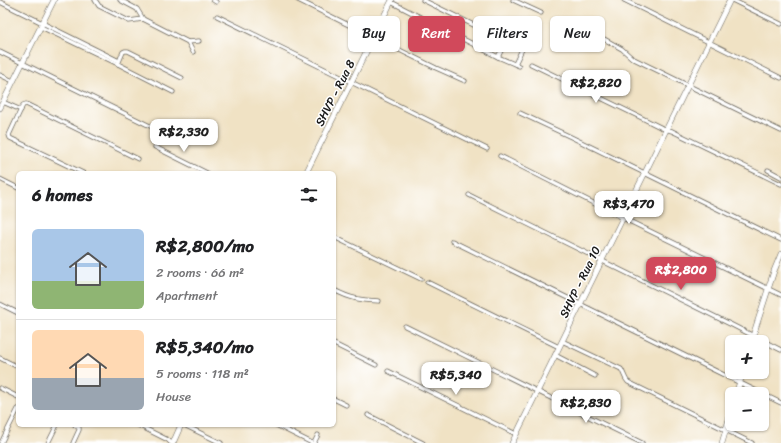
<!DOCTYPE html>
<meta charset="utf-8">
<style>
:root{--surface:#fff;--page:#f2f2f2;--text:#202124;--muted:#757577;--line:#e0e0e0;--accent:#d1495b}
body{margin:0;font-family:Sriracha,sans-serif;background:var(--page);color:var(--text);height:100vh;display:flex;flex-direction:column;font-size:15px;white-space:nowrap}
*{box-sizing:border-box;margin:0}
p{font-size:13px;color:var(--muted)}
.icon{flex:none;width:22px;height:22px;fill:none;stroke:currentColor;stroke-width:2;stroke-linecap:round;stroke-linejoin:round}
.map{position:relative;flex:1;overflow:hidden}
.side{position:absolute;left:16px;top:171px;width:320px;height:256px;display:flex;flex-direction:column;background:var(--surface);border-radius:6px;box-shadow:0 1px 3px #0004}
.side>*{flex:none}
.banner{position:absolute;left:348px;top:16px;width:373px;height:36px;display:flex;gap:8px}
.tools{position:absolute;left:725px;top:335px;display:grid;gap:8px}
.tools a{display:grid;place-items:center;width:44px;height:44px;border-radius:6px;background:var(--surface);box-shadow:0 1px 3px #0004;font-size:20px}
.price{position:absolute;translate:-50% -34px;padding:0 9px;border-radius:8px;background:#fff;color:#222;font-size:13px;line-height:26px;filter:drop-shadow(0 1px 2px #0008)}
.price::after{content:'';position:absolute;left:50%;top:24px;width:12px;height:9px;margin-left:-6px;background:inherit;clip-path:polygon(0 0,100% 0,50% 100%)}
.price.current{background:var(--accent);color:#fff}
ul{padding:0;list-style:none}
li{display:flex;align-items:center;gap:12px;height:100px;padding:0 16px}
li+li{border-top:1px solid var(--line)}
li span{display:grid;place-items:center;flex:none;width:112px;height:80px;border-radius:6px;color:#555}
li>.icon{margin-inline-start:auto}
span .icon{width:48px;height:48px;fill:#fffc;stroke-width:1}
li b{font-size:17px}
h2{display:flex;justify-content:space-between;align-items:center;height:48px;padding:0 16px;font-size:17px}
.chip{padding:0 14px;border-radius:6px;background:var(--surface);box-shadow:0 1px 3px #0004;font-size:14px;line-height:36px}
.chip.current{background:var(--accent);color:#fff}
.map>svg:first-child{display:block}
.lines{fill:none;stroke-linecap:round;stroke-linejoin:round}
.street-casing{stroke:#666157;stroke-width:5}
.secondary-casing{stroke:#666157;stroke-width:6}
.street{stroke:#fff;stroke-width:3.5}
.secondary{stroke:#fff;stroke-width:5}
.labels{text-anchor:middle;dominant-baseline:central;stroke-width:3;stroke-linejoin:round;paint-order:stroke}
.street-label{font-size:12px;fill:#1c1c1c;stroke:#fff}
</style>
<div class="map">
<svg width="781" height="443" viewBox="0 0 781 443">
<rect width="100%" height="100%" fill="#fff"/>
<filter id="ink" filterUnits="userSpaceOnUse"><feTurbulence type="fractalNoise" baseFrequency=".025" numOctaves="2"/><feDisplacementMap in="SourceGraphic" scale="8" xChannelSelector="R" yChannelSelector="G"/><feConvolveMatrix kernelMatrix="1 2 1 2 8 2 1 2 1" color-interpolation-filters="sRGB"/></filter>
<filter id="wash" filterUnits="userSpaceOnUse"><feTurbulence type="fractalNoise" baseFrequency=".012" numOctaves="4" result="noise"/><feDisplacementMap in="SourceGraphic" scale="16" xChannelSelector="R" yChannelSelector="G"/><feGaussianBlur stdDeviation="0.9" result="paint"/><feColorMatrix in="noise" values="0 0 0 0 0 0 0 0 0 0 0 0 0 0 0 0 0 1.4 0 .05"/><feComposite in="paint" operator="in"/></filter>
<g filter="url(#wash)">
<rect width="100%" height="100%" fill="#f0e2c4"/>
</g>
<g filter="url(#ink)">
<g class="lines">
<defs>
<g id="street">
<path d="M95,0L99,6L129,21L143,19"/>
<path d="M120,0L137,9L143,19L188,42"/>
<path d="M213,0L216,2"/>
<path d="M298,0L436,68L465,81"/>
<path d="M513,0L541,13"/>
<path d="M624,0L781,78"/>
<path d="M732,0L781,24"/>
<path d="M0,2L117,60"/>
<path d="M391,2L498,57L504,45V41L502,39L423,0"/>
<path d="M217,16L487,149"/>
<path d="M563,24L587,35L604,39L622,49L632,58L781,131"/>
<path d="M41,27L118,64L173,92"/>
<path d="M0,52L150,126"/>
<path d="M193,52L188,42L199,41"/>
<path d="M498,57L519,66"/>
<path d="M118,64L123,52L125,51H128L182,78"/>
<path d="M515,64L526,41"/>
<path d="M531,64L642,118L662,128L672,131L781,184"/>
<path d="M0,75L13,81"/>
<path d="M3,102L21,110"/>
<path d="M520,113L571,137L781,240"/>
<path d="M155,147L207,173"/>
<path d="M500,156L623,218L781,295"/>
<path d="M768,170L781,177"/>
<path d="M83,173L10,138L9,135L23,105L26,104L138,159"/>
<path d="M0,179L18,188"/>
<path d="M469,195L732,325L781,350"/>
<path d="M334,237L421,279"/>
<path d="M452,241L781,403"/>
<path d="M427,282L559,347"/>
<path d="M334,290C351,299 360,300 379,301"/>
<path d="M0,304L18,313"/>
<path d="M405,326L642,443"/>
<path d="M562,341L621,369C624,373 624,378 628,382L752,443"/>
<path d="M334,344L376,365"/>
<path d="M555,355L595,376"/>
<path d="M0,358L18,367"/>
<path d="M388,371L516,434"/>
<path d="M0,388L18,397"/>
<path d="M334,399L346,405"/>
<path d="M368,415L423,443"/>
<path d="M138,425L168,440L171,443"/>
<path d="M184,425L221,443"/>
<path d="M276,425L312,443"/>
<path d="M1,443L18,409"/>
<path d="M48,443L57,425"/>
<path d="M73,443L79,430V428L75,425"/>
<path d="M314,443L318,435"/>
</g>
<g id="secondary">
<path d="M0,108L54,0"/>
<path d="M306,173L392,0"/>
<path d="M751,342L774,271L781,254"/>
<path d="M736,394L743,372"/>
<path d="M173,443L181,425"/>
<path d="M512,443L730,0"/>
<path d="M722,443L732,409"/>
</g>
</defs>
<use href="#street" class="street-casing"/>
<use href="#secondary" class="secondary-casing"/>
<use href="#street" class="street"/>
<use href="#secondary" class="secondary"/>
</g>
</g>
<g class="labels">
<g class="street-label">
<text transform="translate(335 93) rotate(-63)">SHVP - Rua 8</text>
<text transform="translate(580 282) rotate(-64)">SHVP - Rua 10</text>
</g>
</g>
</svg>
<div class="tools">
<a>+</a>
<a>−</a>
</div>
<b class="price" style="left:596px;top:104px">R$2,820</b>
<b class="price" style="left:184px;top:153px">R$2,330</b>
<b class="price" style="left:629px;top:225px">R$3,470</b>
<b class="price current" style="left:681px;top:291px">R$2,800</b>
<b class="price" style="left:456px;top:396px">R$5,340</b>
<b class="price" style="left:586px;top:424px">R$2,830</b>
<div class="banner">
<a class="chip">Buy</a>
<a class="chip current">Rent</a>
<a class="chip">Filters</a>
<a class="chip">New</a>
</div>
<section class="side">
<h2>6 homes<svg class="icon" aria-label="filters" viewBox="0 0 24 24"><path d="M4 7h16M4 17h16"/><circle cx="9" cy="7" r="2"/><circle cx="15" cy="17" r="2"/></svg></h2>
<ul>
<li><span style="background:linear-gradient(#a9c7e8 65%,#8fb573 0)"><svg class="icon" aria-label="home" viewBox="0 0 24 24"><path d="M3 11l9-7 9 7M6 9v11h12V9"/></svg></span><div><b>R$2,800/mo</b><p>2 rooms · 66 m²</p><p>Apartment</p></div></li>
<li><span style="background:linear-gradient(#ffd9b3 60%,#9aa5b1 0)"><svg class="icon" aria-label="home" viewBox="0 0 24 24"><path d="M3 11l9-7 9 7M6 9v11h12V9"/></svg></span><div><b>R$5,340/mo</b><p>5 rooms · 118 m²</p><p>House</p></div></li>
</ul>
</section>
</div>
